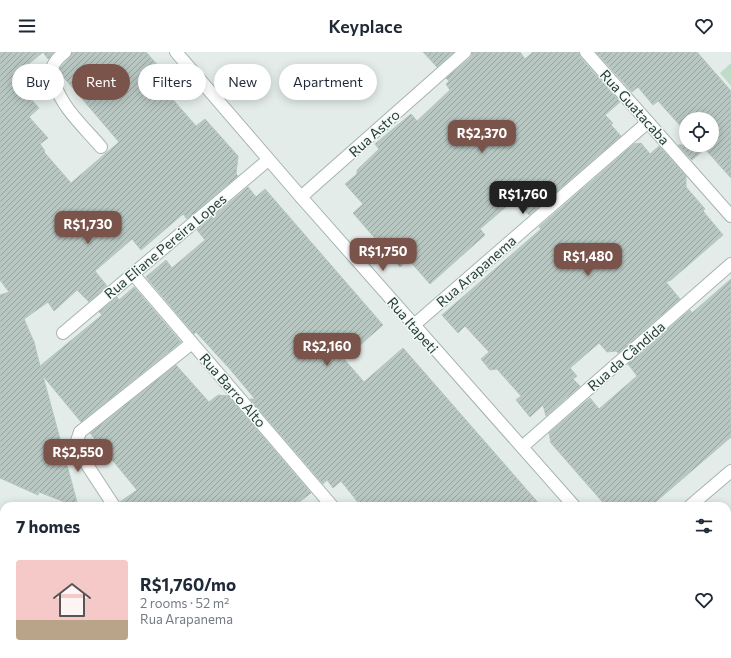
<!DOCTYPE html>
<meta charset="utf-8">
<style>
:root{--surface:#fff;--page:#f6f6f7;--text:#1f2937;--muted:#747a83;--accent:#7a544b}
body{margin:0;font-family:Commissioner,sans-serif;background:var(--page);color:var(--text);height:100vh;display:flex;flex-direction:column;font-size:15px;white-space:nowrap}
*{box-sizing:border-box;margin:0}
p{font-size:13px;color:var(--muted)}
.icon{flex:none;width:22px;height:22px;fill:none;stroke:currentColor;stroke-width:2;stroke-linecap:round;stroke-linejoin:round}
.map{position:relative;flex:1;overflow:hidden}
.panel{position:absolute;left:0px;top:450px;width:731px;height:156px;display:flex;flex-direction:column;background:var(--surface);border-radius:12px 12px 0 0;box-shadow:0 2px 10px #0003}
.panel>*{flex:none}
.guide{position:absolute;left:12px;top:12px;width:400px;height:36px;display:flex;gap:8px}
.tools{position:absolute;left:679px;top:60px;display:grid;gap:8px}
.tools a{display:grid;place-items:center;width:40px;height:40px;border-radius:50%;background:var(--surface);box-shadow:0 2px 10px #0003;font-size:20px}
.price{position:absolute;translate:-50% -34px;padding:0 9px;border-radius:8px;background:var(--accent);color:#fff;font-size:13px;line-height:26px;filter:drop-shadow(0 1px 2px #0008)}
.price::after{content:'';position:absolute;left:50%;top:24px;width:12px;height:9px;margin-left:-6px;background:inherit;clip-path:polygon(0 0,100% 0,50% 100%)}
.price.selected{background:#222;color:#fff}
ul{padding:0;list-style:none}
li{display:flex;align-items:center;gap:12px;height:100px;padding:0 16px}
li span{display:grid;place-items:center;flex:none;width:112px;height:80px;border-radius:4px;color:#555}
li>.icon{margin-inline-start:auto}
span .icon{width:48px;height:48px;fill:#fffc;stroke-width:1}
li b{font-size:17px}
h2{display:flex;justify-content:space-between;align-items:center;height:48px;padding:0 16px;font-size:17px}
.pill{padding:0 14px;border-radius:18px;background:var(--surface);box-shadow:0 2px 10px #0003;font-size:14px;line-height:36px}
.pill.selected{background:var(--accent);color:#fff}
header{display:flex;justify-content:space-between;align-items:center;height:52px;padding:0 16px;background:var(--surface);font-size:18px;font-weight:600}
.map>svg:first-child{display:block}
.built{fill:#d2dcd8}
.grass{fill:#bedcc7}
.building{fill:url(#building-hatch);stroke:#b6c6c0}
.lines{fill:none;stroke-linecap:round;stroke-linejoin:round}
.service-casing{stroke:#a6b4b0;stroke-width:14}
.minor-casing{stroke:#a6b4b0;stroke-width:14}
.service{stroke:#fff;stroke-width:12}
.minor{stroke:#fff;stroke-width:12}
.labels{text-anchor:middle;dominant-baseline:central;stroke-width:3;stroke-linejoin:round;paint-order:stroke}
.street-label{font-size:14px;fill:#243d37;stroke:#f4f9f6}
</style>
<header><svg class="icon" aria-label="menu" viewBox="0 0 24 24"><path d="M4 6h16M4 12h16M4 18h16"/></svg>Keyplace<svg class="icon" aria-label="heart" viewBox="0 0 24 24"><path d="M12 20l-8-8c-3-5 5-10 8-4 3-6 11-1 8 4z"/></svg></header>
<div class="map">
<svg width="731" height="606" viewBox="0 0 731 606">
<defs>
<pattern id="building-hatch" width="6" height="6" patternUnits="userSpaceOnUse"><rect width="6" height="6" fill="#b9c7c2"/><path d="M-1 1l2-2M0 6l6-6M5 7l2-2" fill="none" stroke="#96a39e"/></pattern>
</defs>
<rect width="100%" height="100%" fill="#e3ece9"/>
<path class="built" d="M727,510L731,514V543L727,538Z"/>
<path class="grass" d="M731,11V34L720,21Z"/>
<g class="building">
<path d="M0,0H54L48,7L43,0L12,26L39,56L29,65L48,86L40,92L45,99L44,100L71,131L119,90L60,21V16L70,5L72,0H146L176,34L168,42L196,74L205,67L238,104L236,122L238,124L187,167L183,162L141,198L132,187L95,219L107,234L89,250L77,238L54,259L48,250L24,267L34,290L40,314L102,263L99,260L117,245L119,248L134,235L181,290L81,370L43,324L78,454H75L39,440L38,443L0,426V243L9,240L0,228Z"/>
<path d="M423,0H454L437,15Z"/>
<path d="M472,0H520L525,7L533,0H579L580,5L620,50L605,63L613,71L611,73L621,84L529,163L515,147L480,177L485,183L430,232L408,207L400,215L353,161L363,152L345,132L357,122V118L379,97L375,92L411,62L417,69L450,38L446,32L449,29L446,26L470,6L472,3Z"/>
<path d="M596,0H697L731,39V126L705,97L692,108L678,93H712V67H686V80L658,49L653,53L638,35L632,40Z"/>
<path d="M641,91L650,102L659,94L686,124V135L705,157L703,159L723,183L671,228L666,230L680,247L618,301L616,299L607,300L599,291L570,316L577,324L573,327L580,334L546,364L543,353L530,365L516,348L521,344L497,317L490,318L481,307L489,300L465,274L458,281L442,263L541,177L539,175L634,92Z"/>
<path d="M248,135L256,145L265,137L383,273L344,307L364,330L403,296L541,454H361L341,429L333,436L327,428L323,432L250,347H255L229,316L196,280L194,282L146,225L166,208L172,216L205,188L197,178Z"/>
<path d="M731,227V385L651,454H606L551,391L549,381L590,346L599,357L637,324L628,312L690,258L692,261Z"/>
<path d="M176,313L209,350L218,343L228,344L311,441L294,454H121L120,450L137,438L90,381Z"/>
</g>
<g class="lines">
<defs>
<path id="service" d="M65,0C60,4 55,9 53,14C52,19 53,25 54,30C62,56 84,75 101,95"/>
<g id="minor">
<path d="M176,0L301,145L574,454"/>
<path d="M586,0L731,164"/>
<path d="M301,145L465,0"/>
<path d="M133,222L332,454"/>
<path d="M414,273L648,70"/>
<path d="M63,281L268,108"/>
<path d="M522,395L731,212"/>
<path d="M114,454L80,402L77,389L80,380L192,291"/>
<path d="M690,454L731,419"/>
<path d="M0,592L4,587"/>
<path d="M211,602L214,606"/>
<path d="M460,602L463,606"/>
<path d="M704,602L707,606"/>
<path d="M516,606L520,602"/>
</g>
</defs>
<use href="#service" class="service-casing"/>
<use href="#minor" class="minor-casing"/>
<use href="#service" class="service"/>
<use href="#minor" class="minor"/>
</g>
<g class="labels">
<g class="street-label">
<text transform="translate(635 55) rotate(48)">Rua Guatacaba</text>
<text transform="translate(374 81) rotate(-42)">Rua Astro</text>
<text transform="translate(165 194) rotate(-40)">Rua Eliane Pereira Lopes</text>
<text transform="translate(476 219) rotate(-41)">Rua Arapanema</text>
<text transform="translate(413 273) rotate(49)">Rua Itapeti</text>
<text transform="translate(626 304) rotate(-41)">Rua da Cândida</text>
<text transform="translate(233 338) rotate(49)">Rua Barro Alto</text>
</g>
</g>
</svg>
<div class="tools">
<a><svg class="icon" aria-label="locate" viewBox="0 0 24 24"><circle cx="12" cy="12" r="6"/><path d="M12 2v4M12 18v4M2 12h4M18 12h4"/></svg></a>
</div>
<b class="price" style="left:482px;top:102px">R$2,370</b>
<b class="price selected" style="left:523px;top:163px">R$1,760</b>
<b class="price" style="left:88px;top:193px">R$1,730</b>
<b class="price" style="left:383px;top:220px">R$1,750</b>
<b class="price" style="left:588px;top:225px">R$1,480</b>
<b class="price" style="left:327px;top:315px">R$2,160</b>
<b class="price" style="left:78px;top:421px">R$2,550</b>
<div class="guide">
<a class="pill">Buy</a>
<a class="pill selected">Rent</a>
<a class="pill">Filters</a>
<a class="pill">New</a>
<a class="pill">Apartment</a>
</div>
<section class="panel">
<h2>7 homes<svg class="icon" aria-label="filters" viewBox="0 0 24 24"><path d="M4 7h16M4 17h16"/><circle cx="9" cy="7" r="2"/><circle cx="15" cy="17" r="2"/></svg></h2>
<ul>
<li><span style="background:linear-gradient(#f6c9c9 75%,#b9a48a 0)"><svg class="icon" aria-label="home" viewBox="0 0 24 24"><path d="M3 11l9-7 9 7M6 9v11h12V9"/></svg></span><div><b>R$1,760/mo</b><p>2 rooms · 52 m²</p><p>Rua Arapanema</p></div><svg class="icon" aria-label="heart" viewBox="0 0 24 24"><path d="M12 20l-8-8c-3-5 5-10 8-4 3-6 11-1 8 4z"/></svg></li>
</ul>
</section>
</div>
